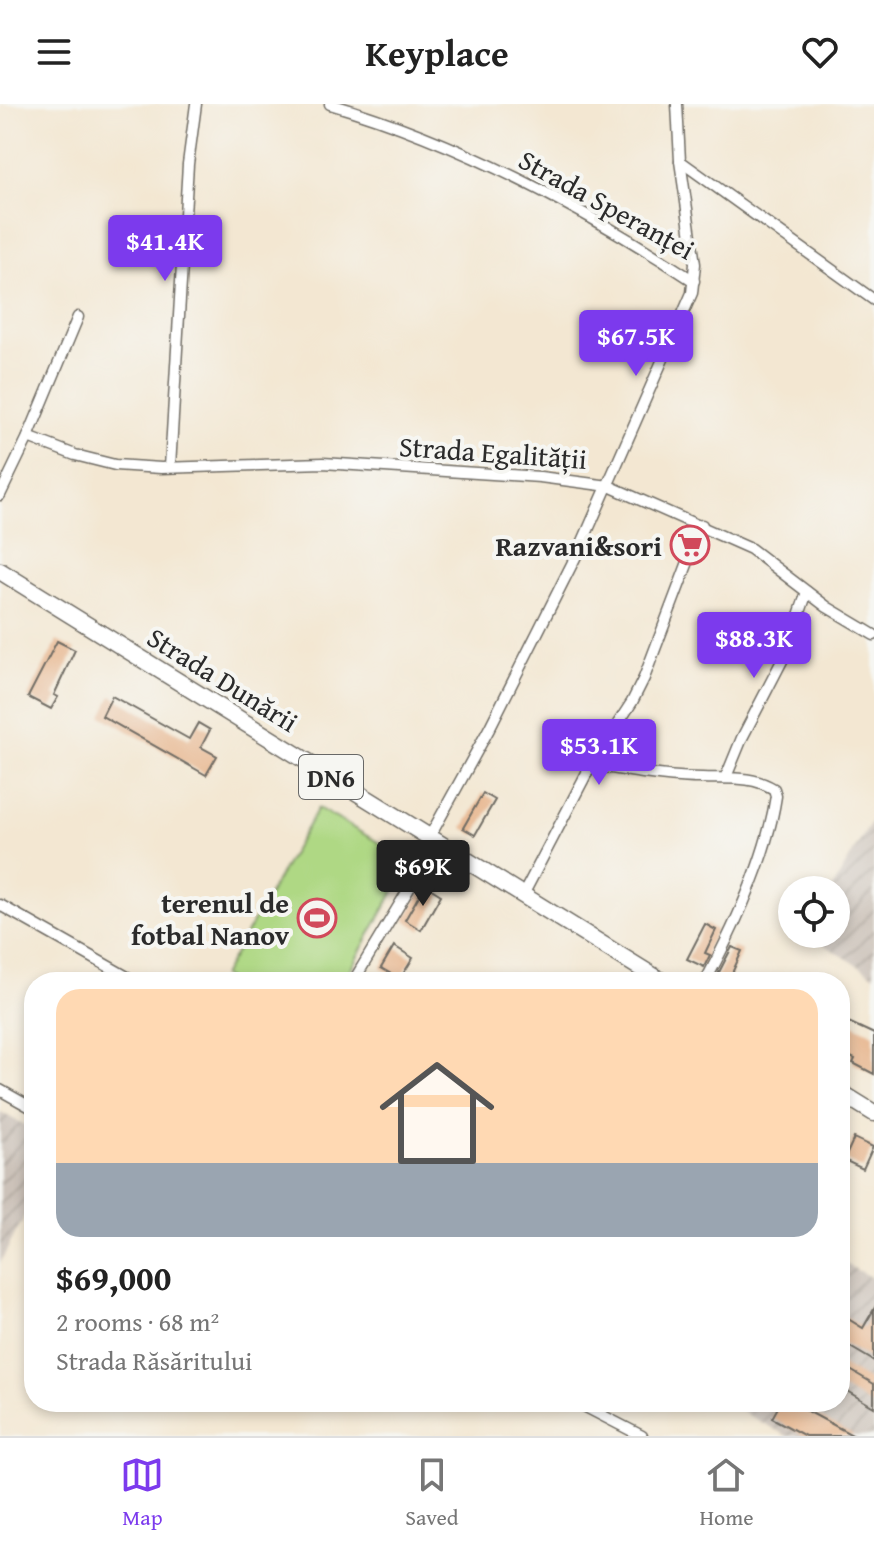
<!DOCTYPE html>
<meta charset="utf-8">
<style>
:root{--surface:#fff;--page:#f6f6f6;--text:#222;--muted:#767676;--line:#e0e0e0;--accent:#7c3aed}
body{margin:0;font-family:"Gentium Book Plus",serif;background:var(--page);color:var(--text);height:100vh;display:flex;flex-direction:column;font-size:30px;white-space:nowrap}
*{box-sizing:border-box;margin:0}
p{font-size:26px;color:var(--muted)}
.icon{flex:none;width:44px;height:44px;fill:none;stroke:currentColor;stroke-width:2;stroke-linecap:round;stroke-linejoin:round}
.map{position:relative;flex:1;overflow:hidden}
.details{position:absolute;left:24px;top:868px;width:826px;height:440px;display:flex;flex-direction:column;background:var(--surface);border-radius:32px;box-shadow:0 4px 12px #0003}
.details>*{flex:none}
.fabs{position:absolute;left:778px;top:772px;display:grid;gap:16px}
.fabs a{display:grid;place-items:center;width:72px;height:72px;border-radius:50%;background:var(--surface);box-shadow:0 4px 12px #0003;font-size:40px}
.price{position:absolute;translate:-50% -68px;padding:0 18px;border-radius:8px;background:var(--accent);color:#fff;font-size:26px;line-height:52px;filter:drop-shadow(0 2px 4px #0008)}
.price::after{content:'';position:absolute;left:50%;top:48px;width:24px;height:18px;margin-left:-12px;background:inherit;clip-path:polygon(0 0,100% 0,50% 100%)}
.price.selected{background:#222;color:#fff}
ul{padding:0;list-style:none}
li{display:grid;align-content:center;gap:16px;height:424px;padding:0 32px}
li span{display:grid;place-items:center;height:248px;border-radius:24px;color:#555}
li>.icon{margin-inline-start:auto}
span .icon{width:144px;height:144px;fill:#fffc;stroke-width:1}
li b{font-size:34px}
header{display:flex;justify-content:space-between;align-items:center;height:104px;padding:0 32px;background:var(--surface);font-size:36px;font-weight:700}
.tabs{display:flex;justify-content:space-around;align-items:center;height:112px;border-top:2px solid var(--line);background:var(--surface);font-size:22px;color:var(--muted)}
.tabs a{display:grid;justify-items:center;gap:4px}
.tabs .selected{color:var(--accent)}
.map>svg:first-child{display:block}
.industrial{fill:url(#industrial-furrows)}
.garden{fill:#afd884;stroke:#6d8258;stroke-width:2}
.building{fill:#e7b68e}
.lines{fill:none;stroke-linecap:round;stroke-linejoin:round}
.minor-casing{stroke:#716d65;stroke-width:13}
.primary-casing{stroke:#716d65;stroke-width:19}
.minor{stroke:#fff;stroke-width:10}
.primary{stroke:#fff;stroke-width:16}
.labels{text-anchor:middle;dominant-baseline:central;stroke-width:8;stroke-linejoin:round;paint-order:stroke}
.shield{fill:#f6f6f2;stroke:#686867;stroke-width:2}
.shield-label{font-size:26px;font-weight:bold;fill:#2b2b2b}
.street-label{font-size:28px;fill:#2b2b2b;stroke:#f6f6f2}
.poi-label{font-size:28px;font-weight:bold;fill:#2b2b2b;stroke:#f6f6f2;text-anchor:end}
</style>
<header><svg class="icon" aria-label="menu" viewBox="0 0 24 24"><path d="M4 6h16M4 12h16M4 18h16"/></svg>Keyplace<svg class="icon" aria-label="heart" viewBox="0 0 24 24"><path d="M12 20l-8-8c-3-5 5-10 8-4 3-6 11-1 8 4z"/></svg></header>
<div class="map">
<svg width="874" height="1332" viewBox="0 0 874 1332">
<defs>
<pattern id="industrial-furrows" width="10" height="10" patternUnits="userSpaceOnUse" patternTransform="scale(2)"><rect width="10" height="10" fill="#ccc2b9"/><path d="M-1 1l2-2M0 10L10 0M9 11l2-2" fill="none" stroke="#afa79f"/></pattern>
</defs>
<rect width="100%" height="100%" fill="#f6f6f2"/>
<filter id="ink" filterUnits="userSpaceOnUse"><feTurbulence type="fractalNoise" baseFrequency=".0125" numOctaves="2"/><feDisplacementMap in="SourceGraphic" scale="16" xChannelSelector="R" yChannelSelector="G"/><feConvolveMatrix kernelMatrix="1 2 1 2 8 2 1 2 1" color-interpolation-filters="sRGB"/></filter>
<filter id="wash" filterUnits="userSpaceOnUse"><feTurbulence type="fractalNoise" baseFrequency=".006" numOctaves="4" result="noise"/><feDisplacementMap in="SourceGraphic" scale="32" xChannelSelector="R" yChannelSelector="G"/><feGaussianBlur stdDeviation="1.8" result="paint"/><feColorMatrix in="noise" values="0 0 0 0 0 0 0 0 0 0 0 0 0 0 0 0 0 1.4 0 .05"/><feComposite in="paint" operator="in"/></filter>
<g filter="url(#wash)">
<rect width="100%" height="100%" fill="#f3e7d2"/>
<g class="industrial">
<path d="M874,713V871L806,830H836V786H831Z"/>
<path d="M0,1008L34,1026V1094L0,1159Z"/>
<path d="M840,1157L874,1175V1332H787L724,1298H840Z"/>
</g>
<path class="garden" d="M318,704L411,757L343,878H233L222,872Z"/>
<g id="blocks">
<g class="building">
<path d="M57,537L75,546L54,591L58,593L51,605L28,593Z"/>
<path d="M112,592L189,635L198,619L210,626L201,643L217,652L206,671L102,612Z"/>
<path d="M483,689L495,696L475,731L463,724Z"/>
<path d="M425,781L441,791L421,826L405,816Z"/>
<path d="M705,820L716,826L705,849L710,851L704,863L687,855Z"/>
<path d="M394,842L413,854L400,875L381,864Z"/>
<path d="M732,843L742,847L728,878H714Z"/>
<path d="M844,916L874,930V970L853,959L855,955L840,948V923Z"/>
<path d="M854,1034L873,1043L863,1065L844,1056Z"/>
<path d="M874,1205V1257L840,1237V1210L863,1224Z"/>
<path d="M840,1260L874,1280V1303L840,1283Z"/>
<path d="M781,1298H791L854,1332H805L772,1314Z"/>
</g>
</g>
</g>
<g filter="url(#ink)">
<use href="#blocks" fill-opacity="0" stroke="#716d65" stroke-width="2"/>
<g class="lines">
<defs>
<g id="minor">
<path d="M330,0C460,38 582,103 694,177"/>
<path d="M680,57L874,196"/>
<path d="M28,333L75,351L115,361L161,364L323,359L540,373L609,382L751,445L827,503L874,531"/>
<path d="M170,363L188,60L196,0"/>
<path d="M0,391L28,333L78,213"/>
<path d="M591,661L632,598L644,574L702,421"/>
<path d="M726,673L742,634L786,549L807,488"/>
<path d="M429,734L489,625L580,444L692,189L695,160L680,57L677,0"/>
<path d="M523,791L591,661C627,666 665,674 702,674C727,675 752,671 774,685L776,692C767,753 734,824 705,878"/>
<path d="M0,801L136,878"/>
<path d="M353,878L437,738"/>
<path d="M0,986L34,1005"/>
<path d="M576,1298L642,1332"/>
</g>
<g id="primary">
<path d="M0,467L663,878"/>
<path d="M840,988L874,1009"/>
</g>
</defs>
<use href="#minor" class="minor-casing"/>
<use href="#primary" class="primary-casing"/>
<use href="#minor" class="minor"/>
<use href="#primary" class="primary"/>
</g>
</g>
<defs>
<symbol id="supermarket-ring" viewBox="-11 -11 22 22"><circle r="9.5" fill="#f6f6f2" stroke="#d1495b" stroke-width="1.5"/><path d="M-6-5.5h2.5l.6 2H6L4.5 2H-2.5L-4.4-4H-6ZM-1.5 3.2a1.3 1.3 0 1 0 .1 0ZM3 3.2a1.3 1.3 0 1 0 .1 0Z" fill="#d1495b"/></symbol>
<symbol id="stadium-ring" viewBox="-11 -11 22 22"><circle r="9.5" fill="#f6f6f2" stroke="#d1495b" stroke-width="1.5"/><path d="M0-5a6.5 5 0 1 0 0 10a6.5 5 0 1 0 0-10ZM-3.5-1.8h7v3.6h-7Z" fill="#d1495b"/></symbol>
</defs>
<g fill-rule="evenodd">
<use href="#supermarket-ring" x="668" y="419" width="44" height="44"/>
<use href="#stadium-ring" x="295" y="792" width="44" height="44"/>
</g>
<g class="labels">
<rect class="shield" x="299" y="651" width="64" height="44" rx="6"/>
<g class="shield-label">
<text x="331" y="673">DN6</text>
</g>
<g class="street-label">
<text transform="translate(607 100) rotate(29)">Strada Speranței</text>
<text transform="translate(493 348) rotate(4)">Strada Egalității</text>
<text transform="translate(223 575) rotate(32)">Strada Dunării</text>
</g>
<g class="poi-label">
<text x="662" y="441">Razvani&amp;sori</text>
<text x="289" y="798">terenul de<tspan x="289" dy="32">fotbal Nanov</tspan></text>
</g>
</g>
</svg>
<div class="fabs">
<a><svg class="icon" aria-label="locate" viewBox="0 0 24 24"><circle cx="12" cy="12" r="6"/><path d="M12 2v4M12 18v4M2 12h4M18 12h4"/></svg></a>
</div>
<b class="price" style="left:165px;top:179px">$41.4K</b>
<b class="price" style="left:636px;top:274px">$67.5K</b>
<b class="price" style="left:754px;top:576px">$88.3K</b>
<b class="price" style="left:599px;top:683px">$53.1K</b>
<b class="price selected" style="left:423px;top:804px">$69K</b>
<section class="details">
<ul>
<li><span style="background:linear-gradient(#ffd9b3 70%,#9aa5b1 0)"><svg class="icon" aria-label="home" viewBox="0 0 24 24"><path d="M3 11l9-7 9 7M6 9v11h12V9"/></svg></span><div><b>$69,000</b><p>2 rooms · 68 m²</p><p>Strada Răsăritului</p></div></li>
</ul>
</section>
</div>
<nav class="tabs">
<a class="selected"><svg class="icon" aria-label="map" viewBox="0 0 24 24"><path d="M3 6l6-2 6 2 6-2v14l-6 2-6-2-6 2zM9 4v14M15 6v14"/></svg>Map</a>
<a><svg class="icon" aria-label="saved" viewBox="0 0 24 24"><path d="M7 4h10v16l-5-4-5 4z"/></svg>Saved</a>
<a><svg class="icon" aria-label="home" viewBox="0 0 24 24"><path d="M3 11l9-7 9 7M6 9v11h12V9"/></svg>Home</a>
</nav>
